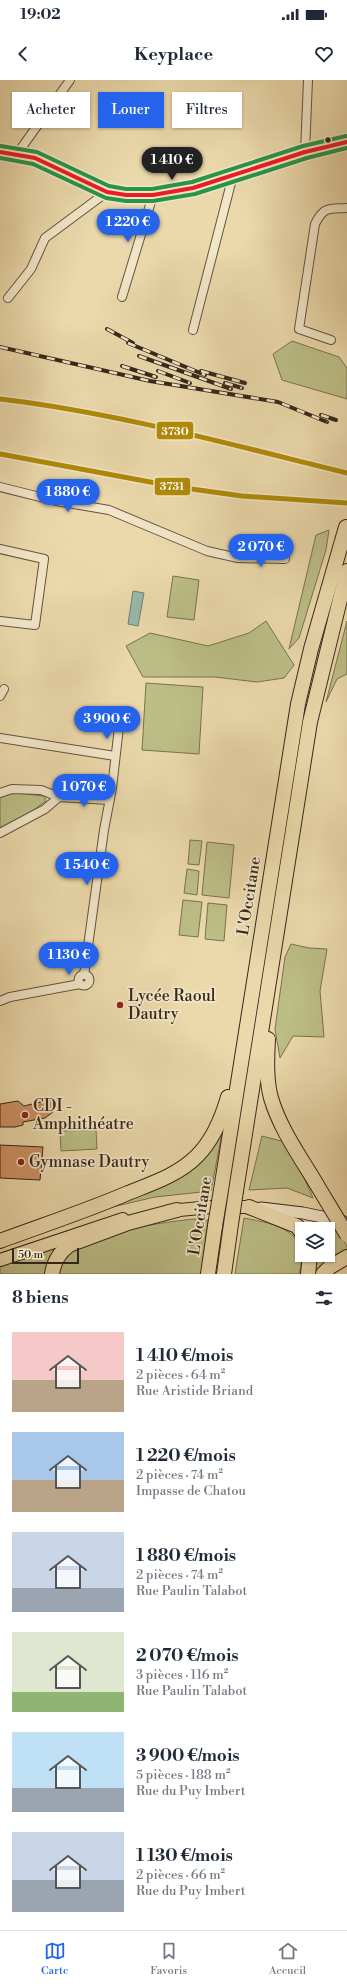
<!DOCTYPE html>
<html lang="fr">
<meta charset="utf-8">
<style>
:root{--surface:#fff;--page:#f6f6f7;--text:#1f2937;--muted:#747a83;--line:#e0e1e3;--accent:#2563eb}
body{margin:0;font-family:"Libre Bodoni",serif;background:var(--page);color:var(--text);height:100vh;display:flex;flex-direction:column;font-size:15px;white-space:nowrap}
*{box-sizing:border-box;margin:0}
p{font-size:13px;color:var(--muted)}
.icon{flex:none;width:22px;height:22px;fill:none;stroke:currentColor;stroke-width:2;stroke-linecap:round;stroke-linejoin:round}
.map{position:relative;height:1194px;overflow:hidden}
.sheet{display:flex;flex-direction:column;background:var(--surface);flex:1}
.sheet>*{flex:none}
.banner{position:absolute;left:12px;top:12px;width:323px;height:36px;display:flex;gap:8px}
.tools{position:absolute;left:295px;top:1142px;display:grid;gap:8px}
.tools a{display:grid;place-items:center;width:40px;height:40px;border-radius:0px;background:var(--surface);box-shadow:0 1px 3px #0004;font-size:20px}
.scale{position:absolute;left:12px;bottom:10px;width:67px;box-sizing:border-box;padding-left:4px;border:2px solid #37271b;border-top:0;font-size:11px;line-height:14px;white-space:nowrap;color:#37271b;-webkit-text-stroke:3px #f2e6c8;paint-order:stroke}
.price{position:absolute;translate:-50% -34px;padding:0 9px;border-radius:14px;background:var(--accent);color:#fff;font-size:13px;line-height:26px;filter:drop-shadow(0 1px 2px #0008)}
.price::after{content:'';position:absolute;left:50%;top:24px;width:12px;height:9px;margin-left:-6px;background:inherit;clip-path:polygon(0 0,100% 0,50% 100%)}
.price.active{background:#222;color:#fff}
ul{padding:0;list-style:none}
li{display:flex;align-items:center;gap:12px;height:100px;padding:0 12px}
li span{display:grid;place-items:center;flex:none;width:112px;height:80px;border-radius:0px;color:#555}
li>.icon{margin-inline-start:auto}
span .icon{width:48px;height:48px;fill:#fffc;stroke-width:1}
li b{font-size:17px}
h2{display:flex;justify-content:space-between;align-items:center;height:48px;padding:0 12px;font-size:17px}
.tag{padding:0 14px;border-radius:0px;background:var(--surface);box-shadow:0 1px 3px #0004;font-size:14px;line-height:36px}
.tag.active{background:var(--accent);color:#fff}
.status{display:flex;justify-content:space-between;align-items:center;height:28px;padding:0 20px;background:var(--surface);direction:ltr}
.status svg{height:11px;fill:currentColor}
header{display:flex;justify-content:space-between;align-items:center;height:52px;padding:0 12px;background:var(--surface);font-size:18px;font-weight:700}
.tabs{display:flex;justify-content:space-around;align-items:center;height:56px;border-top:1px solid var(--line);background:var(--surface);font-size:11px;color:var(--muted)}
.tabs a{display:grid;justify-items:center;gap:2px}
.tabs .active{color:var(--accent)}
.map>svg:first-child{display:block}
.green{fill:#bcbe86;stroke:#7a7250}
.water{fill:#98baad;stroke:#717f73}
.building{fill:#ce9267;stroke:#37271b}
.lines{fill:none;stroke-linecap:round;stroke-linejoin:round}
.street-casing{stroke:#64543f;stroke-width:10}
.secondary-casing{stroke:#37271b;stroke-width:13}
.primary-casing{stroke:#37271b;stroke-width:14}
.highway-casing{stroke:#37271b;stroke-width:16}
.street{stroke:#f2e6c8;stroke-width:8}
.secondary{stroke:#f2e6c8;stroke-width:11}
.primary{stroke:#ebd9ab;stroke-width:12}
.highway{stroke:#ebd9ab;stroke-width:14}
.rail-casing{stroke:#37271b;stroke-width:4}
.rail{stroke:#f2e6c8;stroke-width:2.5;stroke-dasharray:8;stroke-linecap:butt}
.highway-bridge-casing{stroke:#37271b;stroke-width:16;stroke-linecap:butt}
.highway-bridge{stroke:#ebd9ab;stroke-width:14}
.bus-1-casing{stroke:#f2e6c8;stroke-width:7}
.bus-2-casing{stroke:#f2e6c8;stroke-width:7}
.bus-3-casing{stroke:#f2e6c8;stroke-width:7}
.bus-1{stroke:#ed1c24;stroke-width:4}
.bus-2{stroke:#289548;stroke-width:4}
.bus-3{stroke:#289548;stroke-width:4}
.rail-1-casing{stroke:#f2e6c8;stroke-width:8}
.rail-2-casing{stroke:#f2e6c8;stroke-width:8}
.rail-1{stroke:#b08a07;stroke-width:5}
.rail-2{stroke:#b08a07;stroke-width:5}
.bus-dot{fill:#37271b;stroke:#f2e6c8;stroke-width:1.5}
.poi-dot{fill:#8f2418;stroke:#f2e6c8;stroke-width:1.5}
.labels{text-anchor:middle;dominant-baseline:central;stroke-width:3.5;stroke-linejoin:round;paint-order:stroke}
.street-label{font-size:16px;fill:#37271b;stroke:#f2e6c8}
.poi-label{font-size:16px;fill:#37271b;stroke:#f2e6c8;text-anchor:start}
.line-badge{stroke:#f2e6c8;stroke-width:1.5}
.badge-label{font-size:11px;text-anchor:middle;font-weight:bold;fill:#fff}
</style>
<div class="status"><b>19:02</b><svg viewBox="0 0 49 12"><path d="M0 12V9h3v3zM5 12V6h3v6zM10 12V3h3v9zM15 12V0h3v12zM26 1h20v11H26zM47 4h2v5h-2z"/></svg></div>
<header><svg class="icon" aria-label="back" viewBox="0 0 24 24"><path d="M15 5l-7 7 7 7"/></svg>Keyplace<svg class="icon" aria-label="heart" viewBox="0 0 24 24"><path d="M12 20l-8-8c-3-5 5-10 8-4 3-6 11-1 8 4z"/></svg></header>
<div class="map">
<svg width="347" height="1194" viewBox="0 0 347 1194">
<rect width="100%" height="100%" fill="#ebd9ab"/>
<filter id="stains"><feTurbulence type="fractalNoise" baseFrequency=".005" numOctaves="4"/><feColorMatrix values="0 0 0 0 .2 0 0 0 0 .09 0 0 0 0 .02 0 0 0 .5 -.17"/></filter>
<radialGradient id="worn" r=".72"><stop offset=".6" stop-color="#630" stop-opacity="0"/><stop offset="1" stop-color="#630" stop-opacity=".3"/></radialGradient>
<g class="green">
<path d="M292,261L339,277L347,288V319L282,300L273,274Z"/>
<path d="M329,450L326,470L299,558L289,569L316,455Z"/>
<path d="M173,496L199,500L194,540L167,537Z"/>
<path d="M266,541L294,585L284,598L257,602L215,597H143L126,566L150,553L208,566L249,553Z"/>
<path d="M347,541V594L337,599L326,622Z"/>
<path d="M146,603L203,607L199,674L142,670Z"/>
<path d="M15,713L44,716L46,721L24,737L0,748V717Z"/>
<path d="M190,760L202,761L199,785L188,784Z"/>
<path d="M207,762L234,765L229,818L202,815Z"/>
<path d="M187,789L199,791L197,815L184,813Z"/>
<path d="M183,820L202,822L198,857L179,855Z"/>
<path d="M208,823L227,825L224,861L205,859Z"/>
<path d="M291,864L309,868L327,869L320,911L324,957L293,956L280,978L275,949L285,877Z"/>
<path d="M223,1048L211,1111L155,1117L104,1129L159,1105Z"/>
<path d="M96,1050L97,1069L61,1071L60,1051Z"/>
<path d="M262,1056L289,1063L313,1118L287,1108L249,1110Z"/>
<path d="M244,1138C277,1144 312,1151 299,1194H235Z"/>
<path d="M193,1139L208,1140L201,1194H55C56,1191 57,1185 58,1182C79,1153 159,1143 193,1139Z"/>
<path d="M302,1143L337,1150L347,1166V1170L334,1177L317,1194H311L315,1175H328V1149H305Z"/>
<path d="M55,1167L45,1194H0V1187Z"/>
</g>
<path class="water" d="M133,511L144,513L138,546L128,544Z"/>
<g class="building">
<path d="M57,1018L58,1026L53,1027V1032L45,1038L23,1042V1045L15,1047H0V1024L18,1021L24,1026Z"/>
<path d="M0,1065L43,1067L40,1100L0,1098Z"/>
</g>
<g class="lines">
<defs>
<g id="street">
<path d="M305,72L308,0"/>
<path d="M17,74L70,0"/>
<path d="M122,217L153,115"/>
<path d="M8,218L31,189L45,158L107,112"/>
<path d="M193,250L231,103V96"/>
<path d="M331,260L299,249L315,144C324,126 329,129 347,128"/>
<path d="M0,407L56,421L109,430L207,471L238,478L285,479"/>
<path d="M0,469L44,479L35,545L0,541"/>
<path d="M0,616L4,609"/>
<path d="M0,658L115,676"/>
<path d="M0,713L12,709L41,710L59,717L109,720"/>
<path d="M0,753L45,729L59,717"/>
<circle cx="84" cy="900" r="5.5"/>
<path d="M84,895L104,750L112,708L119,647"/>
<path d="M0,921L10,917L80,904"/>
</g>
<g id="secondary">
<path d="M0,72L35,78L107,112L126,115H153L193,108L305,72L347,62"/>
<path d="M261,1128L303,1133L342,1141"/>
</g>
<g id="primary">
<path d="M169,1131L211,1127H249"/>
<path d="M0,1180L123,1139"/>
</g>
<g id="highway">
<path d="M268,959C267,978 266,1000 271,1018C280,1049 301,1078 317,1105"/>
<path d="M221,1110L298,624L311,569L346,447"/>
<path d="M236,1111L310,642L347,491"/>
<path d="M249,1127L297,1146L302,1153"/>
<path d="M0,1161C43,1145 86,1131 128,1113C153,1103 178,1095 197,1076C213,1060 222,1038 228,1017"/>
<path d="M52,1194C54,1181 59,1173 69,1165L128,1143L177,1130"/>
<path d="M208,1194L215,1146"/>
<path d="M224,1194L231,1144"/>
<path d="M308,1194L310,1175"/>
<path d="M323,1194L330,1187L347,1177"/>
</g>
</defs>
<use href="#street" class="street-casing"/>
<use href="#secondary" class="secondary-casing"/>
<use href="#primary" class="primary-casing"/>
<use href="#highway" class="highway-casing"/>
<use href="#street" class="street"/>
<use href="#secondary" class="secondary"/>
<use href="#primary" class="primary"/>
<use href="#highway" class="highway"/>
<defs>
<g id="rail">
<path d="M107,249L133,263"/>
<path d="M128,263L205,295"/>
<path d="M0,267L150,301L278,322L327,342"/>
<path d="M139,276L231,309"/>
<path d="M122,286L156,297"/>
<path d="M158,291L190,303"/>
<path d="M201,291L245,303"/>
<path d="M225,303L242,308"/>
<path d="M321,335L336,340"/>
</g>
</defs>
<use href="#rail" class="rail-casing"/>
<use href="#rail" class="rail"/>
<defs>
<g id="highway-bridge">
<path d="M317,1105L347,1155"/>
<path d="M231,1144L236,1111"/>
<path d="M215,1146L221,1110"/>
</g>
</defs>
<use href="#highway-bridge" class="highway-bridge-casing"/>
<use href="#highway-bridge" class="highway-bridge"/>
<defs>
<path id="bus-1" d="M0,72L35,78L107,112L126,115H153L193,108L305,72L347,62"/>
<path id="bus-2" d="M0,78L33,84L106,118L126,121H153L195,114L307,78L347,68"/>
<path id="bus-3" d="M1,66L37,72L109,106L126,109H152L192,102L303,66L346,56"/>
</defs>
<use href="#bus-1" class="bus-1-casing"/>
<use href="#bus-2" class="bus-2-casing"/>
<use href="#bus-3" class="bus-3-casing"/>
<use href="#bus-1" class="bus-1"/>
<use href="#bus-2" class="bus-2"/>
<use href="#bus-3" class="bus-3"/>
<defs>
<path id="rail-1" d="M0,374L177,407L242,416L347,423"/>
<path id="rail-2" d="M0,319C118,333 232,365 347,393"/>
</defs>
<use href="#rail-1" class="rail-1-casing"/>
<use href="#rail-2" class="rail-2-casing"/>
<use href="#rail-1" class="rail-1"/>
<use href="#rail-2" class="rail-2"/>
</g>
<circle class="bus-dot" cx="328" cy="60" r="3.5"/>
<g class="poi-dot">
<circle cx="120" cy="925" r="4"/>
<circle cx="25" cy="1035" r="4"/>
<circle cx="21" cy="1082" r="4"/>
</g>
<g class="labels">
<g class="street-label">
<text transform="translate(249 816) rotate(-81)">L'Occitane</text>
<text transform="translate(200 1136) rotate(-81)">L'Occitane</text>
</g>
<g class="poi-label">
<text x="128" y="916">Lycée Raoul<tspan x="128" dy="18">Dautry</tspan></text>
<text x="33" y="1026">CDI -<tspan x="33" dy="18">Amphithéatre</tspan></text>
<text x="29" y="1082">Gymnase Dautry</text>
</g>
</g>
<g class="line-badge">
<rect x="156" y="341" width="38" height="19" rx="4" fill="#b08a07"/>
<rect x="154" y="397" width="37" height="19" rx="4" fill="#b08a07"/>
</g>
<g class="badge-label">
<text x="175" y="355">3730</text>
<text x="172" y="410">3731</text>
</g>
<rect width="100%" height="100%" filter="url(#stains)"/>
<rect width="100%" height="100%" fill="url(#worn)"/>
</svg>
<div class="tools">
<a><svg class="icon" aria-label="layers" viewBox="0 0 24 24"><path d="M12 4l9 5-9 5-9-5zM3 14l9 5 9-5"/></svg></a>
</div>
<div class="scale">50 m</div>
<b class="price active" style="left:172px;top:101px">1 410 €</b>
<b class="price" style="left:128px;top:163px">1 220 €</b>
<b class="price" style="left:68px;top:433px">1 880 €</b>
<b class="price" style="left:261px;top:488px">2 070 €</b>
<b class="price" style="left:107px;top:660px">3 900 €</b>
<b class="price" style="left:84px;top:728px">1 070 €</b>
<b class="price" style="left:87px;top:806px">1 540 €</b>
<b class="price" style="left:69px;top:896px">1 130 €</b>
<div class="banner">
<a class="tag">Acheter</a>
<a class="tag active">Louer</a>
<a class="tag">Filtres</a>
</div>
</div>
<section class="sheet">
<h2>8 biens<svg class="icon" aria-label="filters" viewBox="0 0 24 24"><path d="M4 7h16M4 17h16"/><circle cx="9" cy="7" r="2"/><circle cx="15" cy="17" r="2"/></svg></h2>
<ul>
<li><span style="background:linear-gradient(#f6c9c9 60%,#b9a48a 0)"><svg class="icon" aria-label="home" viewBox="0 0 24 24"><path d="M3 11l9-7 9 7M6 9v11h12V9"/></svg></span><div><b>1 410 €/mois</b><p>2 pièces · 64 m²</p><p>Rue Aristide Briand</p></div></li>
<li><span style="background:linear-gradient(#a9c7e8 60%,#b9a48a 0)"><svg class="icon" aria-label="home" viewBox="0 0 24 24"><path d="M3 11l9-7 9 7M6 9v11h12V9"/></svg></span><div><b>1 220 €/mois</b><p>2 pièces · 74 m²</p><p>Impasse de Chatou</p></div></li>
<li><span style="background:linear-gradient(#c9d6e8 70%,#9aa5b1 0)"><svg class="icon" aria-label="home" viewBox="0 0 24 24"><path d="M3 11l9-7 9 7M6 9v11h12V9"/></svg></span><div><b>1 880 €/mois</b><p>2 pièces · 74 m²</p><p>Rue Paulin Talabot</p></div></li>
<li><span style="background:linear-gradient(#dfe7d0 75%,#8fb573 0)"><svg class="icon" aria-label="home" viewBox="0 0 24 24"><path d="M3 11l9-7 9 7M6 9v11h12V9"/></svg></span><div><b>2 070 €/mois</b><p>3 pièces · 116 m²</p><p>Rue Paulin Talabot</p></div></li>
<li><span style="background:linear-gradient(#bfe0f5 70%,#9aa5b1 0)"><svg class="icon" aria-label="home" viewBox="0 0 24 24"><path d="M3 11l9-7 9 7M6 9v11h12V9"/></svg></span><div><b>3 900 €/mois</b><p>5 pièces · 188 m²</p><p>Rue du Puy Imbert</p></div></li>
<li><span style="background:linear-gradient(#c9d6e8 60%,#9aa5b1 0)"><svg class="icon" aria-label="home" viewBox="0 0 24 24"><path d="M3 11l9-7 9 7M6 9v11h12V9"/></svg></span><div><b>1 130 €/mois</b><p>2 pièces · 66 m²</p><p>Rue du Puy Imbert</p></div></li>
</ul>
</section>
<nav class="tabs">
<a class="active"><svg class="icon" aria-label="map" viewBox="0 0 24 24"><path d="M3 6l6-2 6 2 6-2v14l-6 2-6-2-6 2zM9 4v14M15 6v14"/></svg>Carte</a>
<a><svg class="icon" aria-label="saved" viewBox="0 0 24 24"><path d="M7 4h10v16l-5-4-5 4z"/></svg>Favoris</a>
<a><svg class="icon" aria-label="home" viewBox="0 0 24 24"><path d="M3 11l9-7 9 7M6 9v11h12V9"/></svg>Accueil</a>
</nav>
